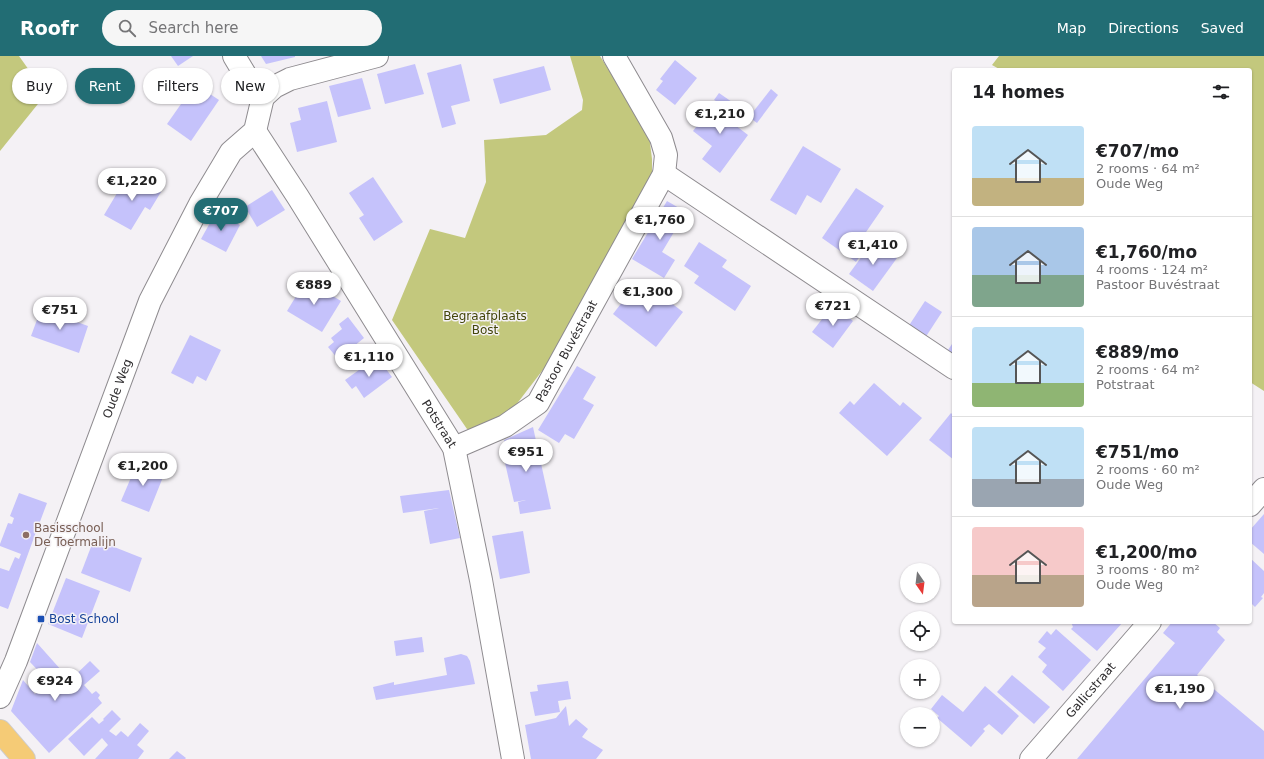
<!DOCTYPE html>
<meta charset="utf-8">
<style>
:root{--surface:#fff;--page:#f6f6f6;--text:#202124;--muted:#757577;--line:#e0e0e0;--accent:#226d74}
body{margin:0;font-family:"DejaVu Sans",sans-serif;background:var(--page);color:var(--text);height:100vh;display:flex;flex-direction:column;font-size:15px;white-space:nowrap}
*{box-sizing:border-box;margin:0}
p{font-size:13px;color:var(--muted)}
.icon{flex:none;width:22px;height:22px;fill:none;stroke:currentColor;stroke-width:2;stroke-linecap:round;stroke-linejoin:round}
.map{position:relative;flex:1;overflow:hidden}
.drawer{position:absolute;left:952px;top:12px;width:300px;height:556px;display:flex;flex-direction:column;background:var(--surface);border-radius:4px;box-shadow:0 1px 3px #0004}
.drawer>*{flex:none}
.hud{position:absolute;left:12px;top:12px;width:380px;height:36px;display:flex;gap:8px}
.needle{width:26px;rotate:166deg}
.controls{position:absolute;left:900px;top:507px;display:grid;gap:8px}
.controls a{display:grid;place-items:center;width:40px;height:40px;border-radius:50%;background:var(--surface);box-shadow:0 1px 3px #0004;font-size:20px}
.price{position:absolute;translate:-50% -34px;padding:0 9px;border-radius:14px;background:#fff;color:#222;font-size:13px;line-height:26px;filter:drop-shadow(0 1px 2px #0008)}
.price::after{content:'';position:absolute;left:50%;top:24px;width:12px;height:9px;margin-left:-6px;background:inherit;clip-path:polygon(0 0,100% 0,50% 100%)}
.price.current{background:var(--accent);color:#fff}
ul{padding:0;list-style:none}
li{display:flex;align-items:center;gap:12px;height:100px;padding:0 20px}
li+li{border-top:1px solid var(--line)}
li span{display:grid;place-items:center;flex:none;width:112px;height:80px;border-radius:4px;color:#555}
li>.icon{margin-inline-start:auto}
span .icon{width:48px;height:48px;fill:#fffc;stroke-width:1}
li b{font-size:17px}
h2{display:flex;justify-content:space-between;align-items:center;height:48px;padding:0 20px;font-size:17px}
.chip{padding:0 14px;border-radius:18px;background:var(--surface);box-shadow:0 1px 3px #0004;font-size:14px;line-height:36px}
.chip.current{background:var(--accent);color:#fff}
header{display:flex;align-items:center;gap:24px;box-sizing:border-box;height:56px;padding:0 20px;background:var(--accent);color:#fff}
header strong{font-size:19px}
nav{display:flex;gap:22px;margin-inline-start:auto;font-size:14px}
.search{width:280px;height:36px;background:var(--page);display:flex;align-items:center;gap:10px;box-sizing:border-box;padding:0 14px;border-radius:22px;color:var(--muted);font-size:15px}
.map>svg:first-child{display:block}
.green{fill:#c3c87d}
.building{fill:#c5c2fb}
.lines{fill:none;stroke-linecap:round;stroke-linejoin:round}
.minor-casing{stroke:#8e8b8f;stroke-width:24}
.primary-casing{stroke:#cdcccd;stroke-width:24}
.minor{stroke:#fff;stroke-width:22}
.primary{stroke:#f5cb76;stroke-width:22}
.education-dot{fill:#8d6e63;stroke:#f4f1f5;stroke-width:1.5}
.transit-dot{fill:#1a4fb4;stroke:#f4f1f5;stroke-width:1.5}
.labels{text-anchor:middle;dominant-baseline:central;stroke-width:3;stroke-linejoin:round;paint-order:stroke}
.park-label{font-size:12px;fill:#44460a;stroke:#f4f1f5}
.street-label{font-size:12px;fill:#2e2c2e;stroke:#f4f1f5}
.education-label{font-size:12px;fill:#785e54;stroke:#f4f1f5;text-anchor:start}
.transit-label{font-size:12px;fill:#164399;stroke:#f4f1f5;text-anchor:start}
</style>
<header>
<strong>Roofr</strong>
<div class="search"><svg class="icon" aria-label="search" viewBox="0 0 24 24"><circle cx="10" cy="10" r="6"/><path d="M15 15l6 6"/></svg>Search here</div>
<nav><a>Map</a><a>Directions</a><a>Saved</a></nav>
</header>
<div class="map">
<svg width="1264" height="703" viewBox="0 0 1264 703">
<rect width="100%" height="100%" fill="#f4f1f5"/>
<g class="green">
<path d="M0,0H19L46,38L0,95Z"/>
<path d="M570,0H600L649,79L652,103V117L552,302L509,358L475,375L467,373L392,264L430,173L465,182L486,126L484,84L546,79L582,54L583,44Z"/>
<path d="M999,0H1264V335L1250,326V14H1001L992,9Z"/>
</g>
<g class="building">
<path d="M171,0H193L178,10Z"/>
<path d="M261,0H295V1L266,8Z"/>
<path d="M675,4L697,22L675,49L656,34L663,25L660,23Z"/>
<path d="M415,8L424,38L385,48L377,18Z"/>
<path d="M461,8L470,45L451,50L456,68L442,72L427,17Z"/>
<path d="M544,10L551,34L500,48L493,23Z"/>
<path d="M362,22L371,53L338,61L329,30Z"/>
<path d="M195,28L219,44L191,85L167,68Z"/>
<path d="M771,33L778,39L757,67L749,61Z"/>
<path d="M719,37L732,46L722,59L748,79L720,117L702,103L712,90L693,75L716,45L714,44Z"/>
<path d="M327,45L337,86L297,96L290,67L301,64L298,52Z"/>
<path d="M803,90L841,113L821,147L807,139L796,159L770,144Z"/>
<path d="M129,117L161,136L150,154L145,151L131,174L104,159Z"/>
<path d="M373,121L403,166L374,185L359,162L364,159L349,137Z"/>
<path d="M856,132L884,150L864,179L871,184L856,206L822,182Z"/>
<path d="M272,134L285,154L257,171L245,151Z"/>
<path d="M667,145L686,156L662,196L675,204L664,222L632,203Z"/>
<path d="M216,156L240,169L226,196L201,183Z"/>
<path d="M873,185L897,202L873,235L849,218Z"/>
<path d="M699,186L727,204L722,211L751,230L735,255L694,227L699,220L684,210Z"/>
<path d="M640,223L683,256L656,291L613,258Z"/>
<path d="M306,224L341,245L322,276L287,255Z"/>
<path d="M925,245L942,256L925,282L908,271Z"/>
<path d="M833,249L853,265L833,292L812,276Z"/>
<path d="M41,253L88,270L79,297L31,280Z"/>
<path d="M348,261L364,282L338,303L328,291L334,286L331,282L342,273L339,268Z"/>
<path d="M190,279L221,294L206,325L197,320L193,328L171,317Z"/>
<path d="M954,285V301L946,297Z"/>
<path d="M377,301L392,321L364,342L356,330L352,333L345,324Z"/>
<path d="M577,310L596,321L583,343L594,349L574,383L565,378L559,387L538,374Z"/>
<path d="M874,327L900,350L903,346L922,362L887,400L839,357L850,345L854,349Z"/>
<path d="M951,357L954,360V404L929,384Z"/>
<path d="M533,371L551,453L520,458L518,446L526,444L514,446L505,407L509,406L504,384Z"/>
<path d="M138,405L165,416L149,456L121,445Z"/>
<path d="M449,434L460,482L430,488L424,455L439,452L403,457L400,440Z"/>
<path d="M19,437L47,447L38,471H36L35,476H36L8,553L0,550V512L9,515L15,501L19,503L21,498L0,490V488L8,467L12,468L14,462L10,460Z"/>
<path d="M1264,458V498L1250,486V474Z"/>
<path d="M523,475L530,517L500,523L492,480Z"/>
<path d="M94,483L142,502L130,536L81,517Z"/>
<path d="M1250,502L1264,515V537L1261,541L1263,542L1255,551L1250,546Z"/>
<path d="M66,522L100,535L82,582L48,568Z"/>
<path d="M1071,566H1123L1097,595L1071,573L1073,571Z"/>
<path d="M1172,566H1213L1220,572L1217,576L1225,584L1197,619L1264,675V703H1077L1175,587L1163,577Z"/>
<path d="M1056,573L1091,604L1063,635L1042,616L1047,609L1038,601L1046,592L1038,586L1047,575L1051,579Z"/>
<path d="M422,581L424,596L396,600L394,585Z"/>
<path d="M37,587L70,624L90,605L100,615L84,629L92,638L96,635L100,639L98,642L102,647L49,697L11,655L23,624L35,638L49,626L30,606Z"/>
<path d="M461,598L467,600L470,605L475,628L376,644L373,631L394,626V629L447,619L444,602Z"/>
<path d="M1012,619L1050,651L1034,668L997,636Z"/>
<path d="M568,625L571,643L558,645L560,656L535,660L530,636L538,635L537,629Z"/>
<path d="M985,630L1019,660L1002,679L989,668L983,673L985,675L971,691L937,662L939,660L931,653L942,639L963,656Z"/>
<path d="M566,650L569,670L576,663L588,673L582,681L603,694L596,703H531L525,669L556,662Z"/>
<path d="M112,654L121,663L109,675L116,680L121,675L128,681L140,667L149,675L137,689L144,695L138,703H95L108,689L102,682L84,700L68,683L92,661L99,668L104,664L103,663Z"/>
<path d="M177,695L186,702L185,703H169Z"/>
</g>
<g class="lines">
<defs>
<g id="minor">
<path d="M234,0L249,25L263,41"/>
<path d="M263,41L274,31L290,23L377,0"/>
<path id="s1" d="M255,75L298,141L454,392L481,524L513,703"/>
<path d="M664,118L954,312"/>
<path id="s2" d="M454,392L505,370L538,347L664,118L666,99L661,82L614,0"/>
<path d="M1250,449L1264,433"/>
<path id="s3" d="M0,641L16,605L150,245L200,148L231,96L255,75L263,41"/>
<path id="s4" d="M1031,703L1150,566"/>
</g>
<path id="primary" d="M0,675L24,703"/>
</defs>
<use href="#minor" class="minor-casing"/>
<use href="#primary" class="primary-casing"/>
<use href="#minor" class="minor"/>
<use href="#primary" class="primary"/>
</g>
<circle class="education-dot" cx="26" cy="479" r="4"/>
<rect class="transit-dot" x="37" y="559" width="8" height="8" rx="2"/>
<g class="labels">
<g class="park-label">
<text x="485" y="260">Begraafplaats<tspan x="485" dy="14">Bost</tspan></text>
</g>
<g class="street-label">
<text stroke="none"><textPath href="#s2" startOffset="155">Pastoor Buvéstraat</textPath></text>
<text stroke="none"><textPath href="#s3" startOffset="330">Oude Weg</textPath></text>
<text stroke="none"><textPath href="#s1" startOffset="346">Potstraat</textPath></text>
<text stroke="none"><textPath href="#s4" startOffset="91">Gallicstraat</textPath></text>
</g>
<g class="education-label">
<text x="34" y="472">Basisschool<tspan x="34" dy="14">De Toermalijn</tspan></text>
</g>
<g class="transit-label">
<text x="49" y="563">Bost School</text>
</g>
</g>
</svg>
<div class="controls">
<a><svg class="needle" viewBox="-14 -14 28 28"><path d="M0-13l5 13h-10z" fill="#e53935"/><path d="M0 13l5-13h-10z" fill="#757577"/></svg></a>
<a><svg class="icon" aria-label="locate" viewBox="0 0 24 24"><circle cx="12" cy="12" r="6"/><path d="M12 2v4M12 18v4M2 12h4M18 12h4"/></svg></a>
<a>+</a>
<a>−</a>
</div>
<b class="price" style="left:720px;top:79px">€1,210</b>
<b class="price" style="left:132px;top:146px">€1,220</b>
<b class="price current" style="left:221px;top:176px">€707</b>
<b class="price" style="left:660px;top:185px">€1,760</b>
<b class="price" style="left:873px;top:210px">€1,410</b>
<b class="price" style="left:314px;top:250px">€889</b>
<b class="price" style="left:648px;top:257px">€1,300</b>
<b class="price" style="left:833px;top:271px">€721</b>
<b class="price" style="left:60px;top:275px">€751</b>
<b class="price" style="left:369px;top:322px">€1,110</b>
<b class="price" style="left:526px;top:417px">€951</b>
<b class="price" style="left:143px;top:431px">€1,200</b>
<b class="price" style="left:55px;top:646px">€924</b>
<b class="price" style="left:1180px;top:654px">€1,190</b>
<div class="hud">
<a class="chip">Buy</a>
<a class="chip current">Rent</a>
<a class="chip">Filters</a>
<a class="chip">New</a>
</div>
<section class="drawer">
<h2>14 homes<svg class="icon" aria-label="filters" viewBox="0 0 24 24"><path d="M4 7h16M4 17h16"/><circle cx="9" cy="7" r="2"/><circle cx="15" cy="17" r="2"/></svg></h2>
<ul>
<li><span style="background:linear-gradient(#bfe0f5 65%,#c2b280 0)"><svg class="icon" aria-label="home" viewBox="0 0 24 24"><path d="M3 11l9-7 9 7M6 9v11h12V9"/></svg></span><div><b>€707/mo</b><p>2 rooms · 64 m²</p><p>Oude Weg</p></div></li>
<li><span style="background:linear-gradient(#a9c7e8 60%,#7fa58c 0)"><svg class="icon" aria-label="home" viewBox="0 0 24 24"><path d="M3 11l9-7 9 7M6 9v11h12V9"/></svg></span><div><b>€1,760/mo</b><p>4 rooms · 124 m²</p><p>Pastoor Buvéstraat</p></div></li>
<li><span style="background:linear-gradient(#bfe0f5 70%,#8fb573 0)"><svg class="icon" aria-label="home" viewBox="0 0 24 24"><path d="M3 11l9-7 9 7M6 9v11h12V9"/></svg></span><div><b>€889/mo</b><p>2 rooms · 64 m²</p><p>Potstraat</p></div></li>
<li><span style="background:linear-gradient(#bfe0f5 65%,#9aa5b1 0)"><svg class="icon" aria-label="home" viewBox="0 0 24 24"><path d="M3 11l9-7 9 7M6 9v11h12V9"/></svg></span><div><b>€751/mo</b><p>2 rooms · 60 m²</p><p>Oude Weg</p></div></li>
<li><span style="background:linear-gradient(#f6c9c9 60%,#b9a48a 0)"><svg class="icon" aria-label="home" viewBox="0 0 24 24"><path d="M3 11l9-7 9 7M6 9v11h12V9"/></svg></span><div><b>€1,200/mo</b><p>3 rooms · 80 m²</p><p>Oude Weg</p></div></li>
</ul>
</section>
</div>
